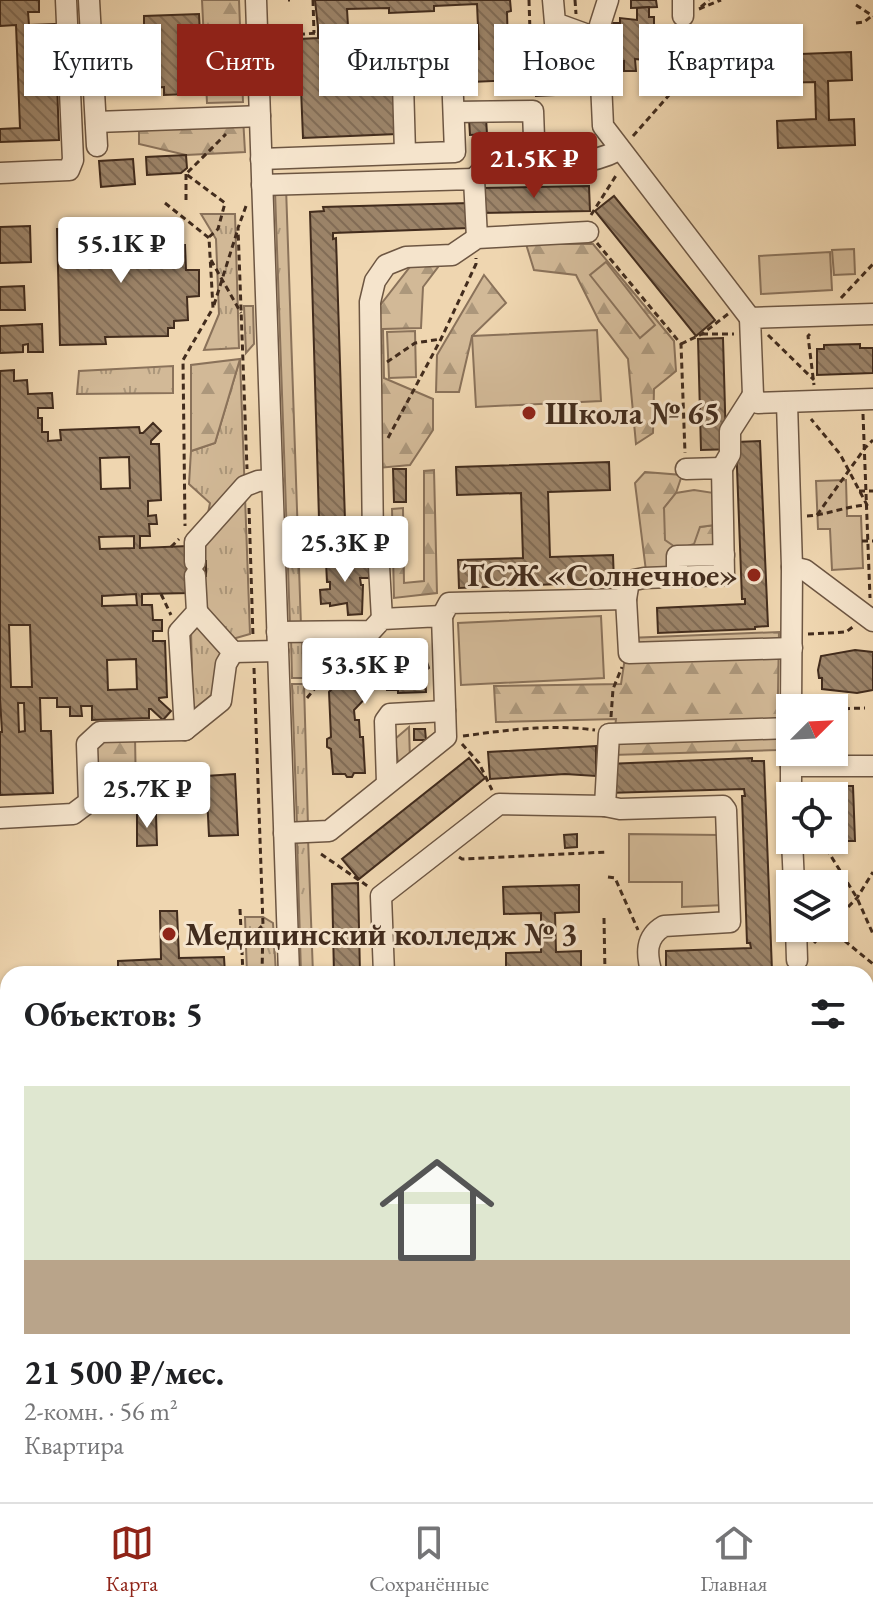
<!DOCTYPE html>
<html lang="ru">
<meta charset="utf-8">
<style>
:root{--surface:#fff;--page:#f2f2f2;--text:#202124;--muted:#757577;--line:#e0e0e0;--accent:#8f2418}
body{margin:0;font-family:"EB Garamond",serif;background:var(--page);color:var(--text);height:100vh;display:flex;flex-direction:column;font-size:30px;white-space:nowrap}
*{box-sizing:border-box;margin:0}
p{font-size:26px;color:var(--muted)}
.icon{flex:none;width:44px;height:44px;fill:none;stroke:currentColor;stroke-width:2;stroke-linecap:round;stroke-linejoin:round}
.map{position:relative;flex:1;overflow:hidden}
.details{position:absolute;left:0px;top:966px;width:874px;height:536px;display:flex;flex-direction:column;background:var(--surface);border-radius:24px 24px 0 0;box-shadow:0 2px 6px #0004}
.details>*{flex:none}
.guide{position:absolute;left:24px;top:24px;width:826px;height:72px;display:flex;gap:16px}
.needle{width:52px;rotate:66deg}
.buttons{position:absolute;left:776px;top:694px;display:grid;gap:16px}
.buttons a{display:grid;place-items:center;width:72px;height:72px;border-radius:0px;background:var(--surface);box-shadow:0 2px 6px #0004;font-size:40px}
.price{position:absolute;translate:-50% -68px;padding:0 18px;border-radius:8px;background:#fff;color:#222;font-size:26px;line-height:52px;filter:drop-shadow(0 2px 4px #0008)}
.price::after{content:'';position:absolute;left:50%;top:48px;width:24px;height:18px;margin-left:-12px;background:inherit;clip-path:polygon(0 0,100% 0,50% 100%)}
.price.on{background:var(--accent);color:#fff}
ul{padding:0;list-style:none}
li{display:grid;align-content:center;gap:16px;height:424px;padding:0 24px}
li span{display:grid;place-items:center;height:248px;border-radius:0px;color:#555}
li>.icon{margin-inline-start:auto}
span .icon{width:144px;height:144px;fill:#fffc;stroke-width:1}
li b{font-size:34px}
h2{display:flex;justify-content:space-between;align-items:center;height:96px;padding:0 24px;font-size:34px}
.chip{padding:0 28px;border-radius:0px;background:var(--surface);box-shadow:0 2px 6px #0004;font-size:28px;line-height:72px}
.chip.on{background:var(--accent);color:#fff}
.menu{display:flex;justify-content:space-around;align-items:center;height:112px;border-top:2px solid var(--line);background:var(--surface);font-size:22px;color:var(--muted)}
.menu a{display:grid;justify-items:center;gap:4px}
.menu .on{color:var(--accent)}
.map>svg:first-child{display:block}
.grass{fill:url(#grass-tufts);stroke:#8a725a;stroke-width:2}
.forest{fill:url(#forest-firs);stroke:#8a725a;stroke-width:2}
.green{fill:#d2b997;stroke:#8a725a;stroke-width:2}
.building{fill:url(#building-back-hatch);stroke:#422c1d;stroke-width:2;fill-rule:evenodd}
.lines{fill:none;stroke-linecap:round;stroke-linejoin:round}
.minor-casing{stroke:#6d5642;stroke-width:23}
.path{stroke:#422c1d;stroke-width:3;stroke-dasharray:6 4;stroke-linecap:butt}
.minor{stroke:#f5e4cc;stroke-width:20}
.poi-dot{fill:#8f2418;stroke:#f5e4cc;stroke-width:3}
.labels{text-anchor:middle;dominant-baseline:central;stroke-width:6;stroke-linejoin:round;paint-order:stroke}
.poi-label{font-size:32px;font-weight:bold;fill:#422c1d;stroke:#f5e4cc;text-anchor:start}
</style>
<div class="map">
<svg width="873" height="1502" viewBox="0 0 873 1502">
<defs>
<pattern id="grass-tufts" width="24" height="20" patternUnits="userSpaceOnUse" patternTransform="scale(2)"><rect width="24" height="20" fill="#d2b997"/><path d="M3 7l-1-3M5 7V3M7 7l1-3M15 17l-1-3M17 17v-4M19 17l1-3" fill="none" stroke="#ac977b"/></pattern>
<pattern id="forest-firs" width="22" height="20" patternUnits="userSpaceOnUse" patternTransform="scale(2)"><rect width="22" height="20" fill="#d2b997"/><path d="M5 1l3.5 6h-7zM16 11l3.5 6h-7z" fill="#ac977b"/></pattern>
<pattern id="building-back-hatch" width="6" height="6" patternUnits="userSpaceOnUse" patternTransform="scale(2)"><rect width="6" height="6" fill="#9c8469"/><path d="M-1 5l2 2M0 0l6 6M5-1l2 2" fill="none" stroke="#816c56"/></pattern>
</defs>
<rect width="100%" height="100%" fill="#efd6b0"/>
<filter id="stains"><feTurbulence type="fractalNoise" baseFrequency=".0025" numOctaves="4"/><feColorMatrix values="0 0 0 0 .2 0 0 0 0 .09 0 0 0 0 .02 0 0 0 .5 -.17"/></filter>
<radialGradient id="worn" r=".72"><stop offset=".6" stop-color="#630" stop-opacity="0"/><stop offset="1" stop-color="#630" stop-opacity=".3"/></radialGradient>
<g class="grass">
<path d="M286,187L301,626H290L275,191Z"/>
<path d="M201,214H235L239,348L204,350L219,314L216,239Z"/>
<path d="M244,306H253L254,344L246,353Z"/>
<path d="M240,359L250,634L222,642L219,689L193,710L191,631L205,602L203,539L210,503L189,484L191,451L215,443Z"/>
<path d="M173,366V393L77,394L79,371Z"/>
<path d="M291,638H302L303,678H292Z"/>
<path d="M292,684H304L308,826H297Z"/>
<path d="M308,838L313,974H301L297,839Z"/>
<path d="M245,917H263L273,923L276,974H247Z"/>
<path d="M159,1494H214V1502H160Z"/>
<path d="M232,1494H340V1502H233Z"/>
<rect x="357" y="1494" width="105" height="8"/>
<rect x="472" y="1494" width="50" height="8"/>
<path d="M534,1494H783L534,1502Z"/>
</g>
<g class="forest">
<path d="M202,0H239L243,102L207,103Z"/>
<path d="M243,117L245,152L186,155L139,144V121Z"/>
<path d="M526,244H593L674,341L676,371L654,389L653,433L636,444L628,359L599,321L576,275L534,270Z"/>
<path d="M434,258L438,267L423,287L421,328L383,329L384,378L433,399V430L410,465L378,468V308L413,263Z"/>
<path d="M484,275L506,303L472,336L459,392H436L437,355Z"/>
<path d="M240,359L215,443L191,451V365Z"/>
<path d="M434,470L437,593L394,598L392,509L403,508L404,583L424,581V471Z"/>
<path d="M645,472L682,475L676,493L664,508L700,527L715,525L719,549L713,571H646L635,483Z"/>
<path d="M779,632L777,750L612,755L616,719L496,722L494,686L621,684L628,638Z"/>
<path d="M135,737L136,792L95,793L94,751L104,738Z"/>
<path d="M0,1150H8V1231L0,1232Z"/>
</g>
<g class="green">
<path d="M524,133L525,156L495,157L494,134Z"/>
<path d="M854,249L855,274L834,275L832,250Z"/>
<path d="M830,252L832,290L761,294L759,256Z"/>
<path d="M606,262L655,325L640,338L590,275Z"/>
<path d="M597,330L601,401L476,407L472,336Z"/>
<path d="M415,331L416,377L389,378L387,332Z"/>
<path d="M846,480L847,516H861L863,568L832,570L830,529H818L816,481Z"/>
<path d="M694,490L714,493L715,525L700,527L694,544L678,549L665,540L664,508L676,493Z"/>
<path d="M601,616L604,678L461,685L458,623Z"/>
<path d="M409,727L410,760L399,770L395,739Z"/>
<path d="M629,834L720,835L724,905L682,907V882H629Z"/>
</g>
<g class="building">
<path d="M0,0H39V12H28L29,25L55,24L59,140L0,142V129L20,128L16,25L0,26Z"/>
<path d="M315,0H510L511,11L507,12L508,47L526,46L527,77H518V80L471,82V79L461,80L459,50L479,49L477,4L434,6V11L389,13V8L347,9L348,26L318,28Z"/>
<path d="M631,0H656L657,7L631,8Z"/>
<path d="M649,7V17H654V38H651V42H661L662,56H652V61L635,59L636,71H624V61H619L618,41H622V36H611V23H620V18L637,20V8Z"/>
<path d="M199,14L202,74L188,75L189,94L164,95V87L142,88L140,50L135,51V35H149L148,25H144V16Z"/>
<path d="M342,27V37H355L356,54L368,53L369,66L394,65L397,134L303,138L299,39L318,38V28Z"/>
<path d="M573,47L575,94L536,96L535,49Z"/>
<path d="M851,52L852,80L828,81L829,120L854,119L855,145L778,148L777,121L816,119L815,82L776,83L775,55Z"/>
<path d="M486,118L487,134L470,135L469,119Z"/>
<path d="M186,155L187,168L181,173L147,175L146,157Z"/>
<path d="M133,159L135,184L101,187L99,161Z"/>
<path d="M589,186L590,211L480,213L479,188Z"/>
<path d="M614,196L715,320L696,336L595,211Z"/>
<path d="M469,203V228L333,233V239L336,238L346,552L320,553L310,212L324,211L323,207Z"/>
<path d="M157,218L158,233H165V239H172V245H185L186,270H199V296L187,297L188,320L174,321V328H168V336L105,337L106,344L60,345L57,229L102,228V234L149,233V219Z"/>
<path d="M30,226L31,262L0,263V227Z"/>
<path d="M24,286L25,310H0V287Z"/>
<path d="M42,324L43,352H28V344L23,345V352L0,353V326Z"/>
<path d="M723,338L726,444L736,449L701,450L698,339Z"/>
<path d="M860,344V348H873V373L817,375V349H824V345Z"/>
<path d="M14,370V381L27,380L28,394L52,393L53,408H38V418H42V432H48V441L61,440L60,430L139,427L140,433H143L153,423L161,431L151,441V444H159L161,500L148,501V516L156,515L157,524H149L150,536H140V548L188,546L189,562L206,561V576L189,577L190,593L142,594V605H152L153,620H162V631H153V641H165L167,697L159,698V700L171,711L163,720L151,709H149V718L92,720V706H81L82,716H70V707H57V698H40L41,731H51L53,793L0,795V732H2L0,699V371ZM129,457L130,488L101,489L100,458ZM134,536V548L100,549L99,537ZM136,594L137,605L102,606V596ZM9,625H30L32,687H11ZM136,659L137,689L108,690L107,660ZM18,703H24L25,731L19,732Z"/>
<path d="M760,441L768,626L755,627V629L658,633L657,608L745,604V599H742L736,442Z"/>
<path d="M609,462L610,490L548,492L550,557L613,555L614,582L459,588L458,560L523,558L521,493L457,495L456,467Z"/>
<path d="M393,469H406V502H394Z"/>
<path d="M342,552V564L360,561V564L369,563V578H360L361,585H363L362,614L348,615L347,603L330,606V603L321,604L320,590L330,589V582H327L326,562L329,561V553Z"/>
<path d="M855,650L873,652V690L857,693L822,689V678H819L818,670L821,656Z"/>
<path d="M426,659L429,668L425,671L426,692L398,693V690H387V688H375L354,710L355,720H359L360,737H363L365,773H354L352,777H347L345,774H333L331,749L327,747V739L331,737L329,692L355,665Z"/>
<path d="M414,729H425L426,740H414Z"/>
<path d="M596,746V776L565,774L490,779L488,752Z"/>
<path d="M469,758L485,778L359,879L342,859Z"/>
<path d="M752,758V761H764L772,971L760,972V974H666V951L751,948L750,943H747L742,796H745L744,789L607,793V776H596V769L607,768V764Z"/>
<path d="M235,774L238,835L209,836L206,776Z"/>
<path d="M831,786H853L855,841H832L834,796H831Z"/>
<path d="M137,815H156L157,845L137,846Z"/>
<path d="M577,834V847L565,848L564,835Z"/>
<path d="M358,883L360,974H334L332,884Z"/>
<path d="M579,885V912L555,913L556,952L581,951V974H506V953L541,952V913L504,914L503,887Z"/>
<path d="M160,911H177L179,958L224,957L225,974H118V961L161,959Z"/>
<path d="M0,1013H8L7,1141H0Z"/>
<path d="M872,1047L873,1076H866V1048Z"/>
<rect x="866" y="1113" width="7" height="27"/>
<path d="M5,1275L8,1278V1324L0,1329V1278Z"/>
<rect x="866" y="1301" width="7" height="26"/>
</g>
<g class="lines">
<defs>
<g id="minor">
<path d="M89,0L97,146"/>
<path d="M256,0L289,974"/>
<path d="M553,0L555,23L599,39"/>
<path d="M608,0L600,25L599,39L603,126L750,318"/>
<path d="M683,0V16"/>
<path d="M402,48L405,153"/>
<path d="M454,112L533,111L535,165"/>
<path d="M96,122L260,116"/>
<path d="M261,159L455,152L451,46L369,48"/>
<path d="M0,173L69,170L73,160L66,0"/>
<path d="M474,179L485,167C529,165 579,171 619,150"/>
<path d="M262,185L474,179L477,238"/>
<path d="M873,314L750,318L753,395L758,403L873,399"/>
<path d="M787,403L792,567L791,708"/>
<path d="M722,468L730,454V431L753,395"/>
<path d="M686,469L722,468L724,575L644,578L629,581L626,599L629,653L792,648"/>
<path d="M195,562V542L245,486L258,481L272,480"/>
<path d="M792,567L805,570L873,621"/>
<path d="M677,576V556L724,555"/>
<path d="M197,612L233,652L278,651"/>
<path d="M442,616L449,603L626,599"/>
<path d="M382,619L379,566L373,544L370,302L375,281L386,265L406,257L452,255L477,238L588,232"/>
<path d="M277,632L371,631L382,619L442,616L446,737L329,831L284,833"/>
<path d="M185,730L179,632L197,612L195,576"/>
<path d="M791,766H873"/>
<path d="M387,783L385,721L390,714L445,711"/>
<path d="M791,796V752"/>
<path d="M605,806L609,734L790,728"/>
<path d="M0,818L73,814L89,802L87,744L100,732L185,730L221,701L226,664L233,652"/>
<path d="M792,840L794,884"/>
<path d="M796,928L797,960"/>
<path d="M384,974L381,896L499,804L605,806L620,809L723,806L726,810L730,922L664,926C645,937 646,954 652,974"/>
<path d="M0,1258L8,1256"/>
<path d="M873,1276V1254"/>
<path d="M866,1409H873"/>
<path d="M866,1445H873"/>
<path d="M0,1467L8,1465"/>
<path d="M107,1494L108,1502"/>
<path d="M220,1494L221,1502"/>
<path d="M467,1494L468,1502"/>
<path d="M528,1494V1502"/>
<path d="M1,1502L32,1494"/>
</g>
</defs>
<use href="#minor" class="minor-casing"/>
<g class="path">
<path d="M288,0H290"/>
<path d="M313,0L314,33"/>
<path d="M529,0L532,96"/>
<path d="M575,0L576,14"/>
<path d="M856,5L873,16"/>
<path d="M701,7L709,0"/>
<path d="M699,9L721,0"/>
<path d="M856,23L864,22L873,15"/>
<path d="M289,35L318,33"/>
<path d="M633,136L684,78L683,31"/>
<path d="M186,174V203"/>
<path d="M165,203L209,238L213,308L183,360L185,526"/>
<path d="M246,206L238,228L247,469"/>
<path d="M591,215L617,174"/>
<path d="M209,237L218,229L225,203L186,174L226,134"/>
<path d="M597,243L681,344L685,453"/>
<path d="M211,260L241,313"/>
<path d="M841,298L873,264"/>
<path d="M214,305L237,232"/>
<path d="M702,334H734"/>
<path d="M810,334L808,336L814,385"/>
<path d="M768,335L814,380"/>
<path d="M681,344L702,334L728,314"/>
<path d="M387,362L415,343L441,339"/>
<path d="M863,414L870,598"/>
<path d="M388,438L441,339L476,264V258"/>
<path d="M859,491H873"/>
<path d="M249,508L253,637"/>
<path d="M817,515L865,448L873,440"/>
<path d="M807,516C827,515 846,506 867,505L840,454L811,419"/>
<path d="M862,541H873"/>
<path d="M171,547L179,539"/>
<path d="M161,594L171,615"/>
<path d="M808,634L846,632L854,626"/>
<path d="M306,650L336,661"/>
<path d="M315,655L330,669"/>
<path d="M254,668L263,925L262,974"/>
<path d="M307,698L347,648"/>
<path d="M834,709L865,708"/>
<path d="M611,717L613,689L622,667"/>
<path d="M463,736C508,730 550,724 595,730"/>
<path d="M462,744L479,763L492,790"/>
<path d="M821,840L857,898L873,934"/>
<path d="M321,854L369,887"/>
<path d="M459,857L462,859L607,852"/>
<path d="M608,877L615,878L638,930"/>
<path d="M240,909L243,974"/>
<path d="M604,918L605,974"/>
<path d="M834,921L857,898L873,872"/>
<path d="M829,928L873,964"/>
<path d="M814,943L828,928"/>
<path d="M243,944L263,925"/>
<path d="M607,1502V1494"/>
</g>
<use href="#minor" class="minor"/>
</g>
<g class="poi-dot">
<circle cx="529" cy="413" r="8"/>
<circle cx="754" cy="575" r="8"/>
<circle cx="169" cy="934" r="8"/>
</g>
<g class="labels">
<g class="poi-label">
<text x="545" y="413">Школа № 65</text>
<text x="738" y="575" text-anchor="end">ТСЖ «Солнечное»</text>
<text x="185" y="934">Медицинский колледж № 3</text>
</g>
</g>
<rect width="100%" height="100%" filter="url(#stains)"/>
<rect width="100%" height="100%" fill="url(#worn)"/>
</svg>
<div class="buttons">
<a><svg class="needle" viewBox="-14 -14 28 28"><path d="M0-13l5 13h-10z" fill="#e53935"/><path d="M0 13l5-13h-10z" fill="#757577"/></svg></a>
<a><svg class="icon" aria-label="locate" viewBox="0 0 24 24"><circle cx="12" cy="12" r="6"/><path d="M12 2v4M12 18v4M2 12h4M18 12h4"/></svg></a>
<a><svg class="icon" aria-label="layers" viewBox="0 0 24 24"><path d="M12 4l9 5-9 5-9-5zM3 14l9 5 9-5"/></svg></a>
</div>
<b class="price on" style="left:534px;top:200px">21.5K ₽</b>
<b class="price" style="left:121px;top:285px">55.1K ₽</b>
<b class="price" style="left:345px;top:584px">25.3K ₽</b>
<b class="price" style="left:365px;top:706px">53.5K ₽</b>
<b class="price" style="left:147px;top:830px">25.7K ₽</b>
<div class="guide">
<a class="chip">Купить</a>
<a class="chip on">Снять</a>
<a class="chip">Фильтры</a>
<a class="chip">Новое</a>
<a class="chip">Квартира</a>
</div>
<section class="details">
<h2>Объектов: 5<svg class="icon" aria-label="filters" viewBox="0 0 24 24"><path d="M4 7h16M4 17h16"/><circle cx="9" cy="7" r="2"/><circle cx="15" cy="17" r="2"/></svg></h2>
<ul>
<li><span style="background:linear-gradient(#dfe7d0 70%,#b9a48a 0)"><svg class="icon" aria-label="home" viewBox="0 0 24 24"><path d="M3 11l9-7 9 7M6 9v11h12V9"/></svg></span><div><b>21 500 ₽/мес.</b><p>2-комн. · 56 m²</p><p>Квартира</p></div></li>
</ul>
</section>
</div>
<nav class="menu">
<a class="on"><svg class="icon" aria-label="map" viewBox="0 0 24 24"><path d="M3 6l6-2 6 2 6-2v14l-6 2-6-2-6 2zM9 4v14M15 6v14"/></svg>Карта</a>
<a><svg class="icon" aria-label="saved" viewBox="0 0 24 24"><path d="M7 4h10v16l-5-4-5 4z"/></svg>Сохранённые</a>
<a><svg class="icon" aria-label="home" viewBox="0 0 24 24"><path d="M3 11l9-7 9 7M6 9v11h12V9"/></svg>Главная</a>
</nav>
